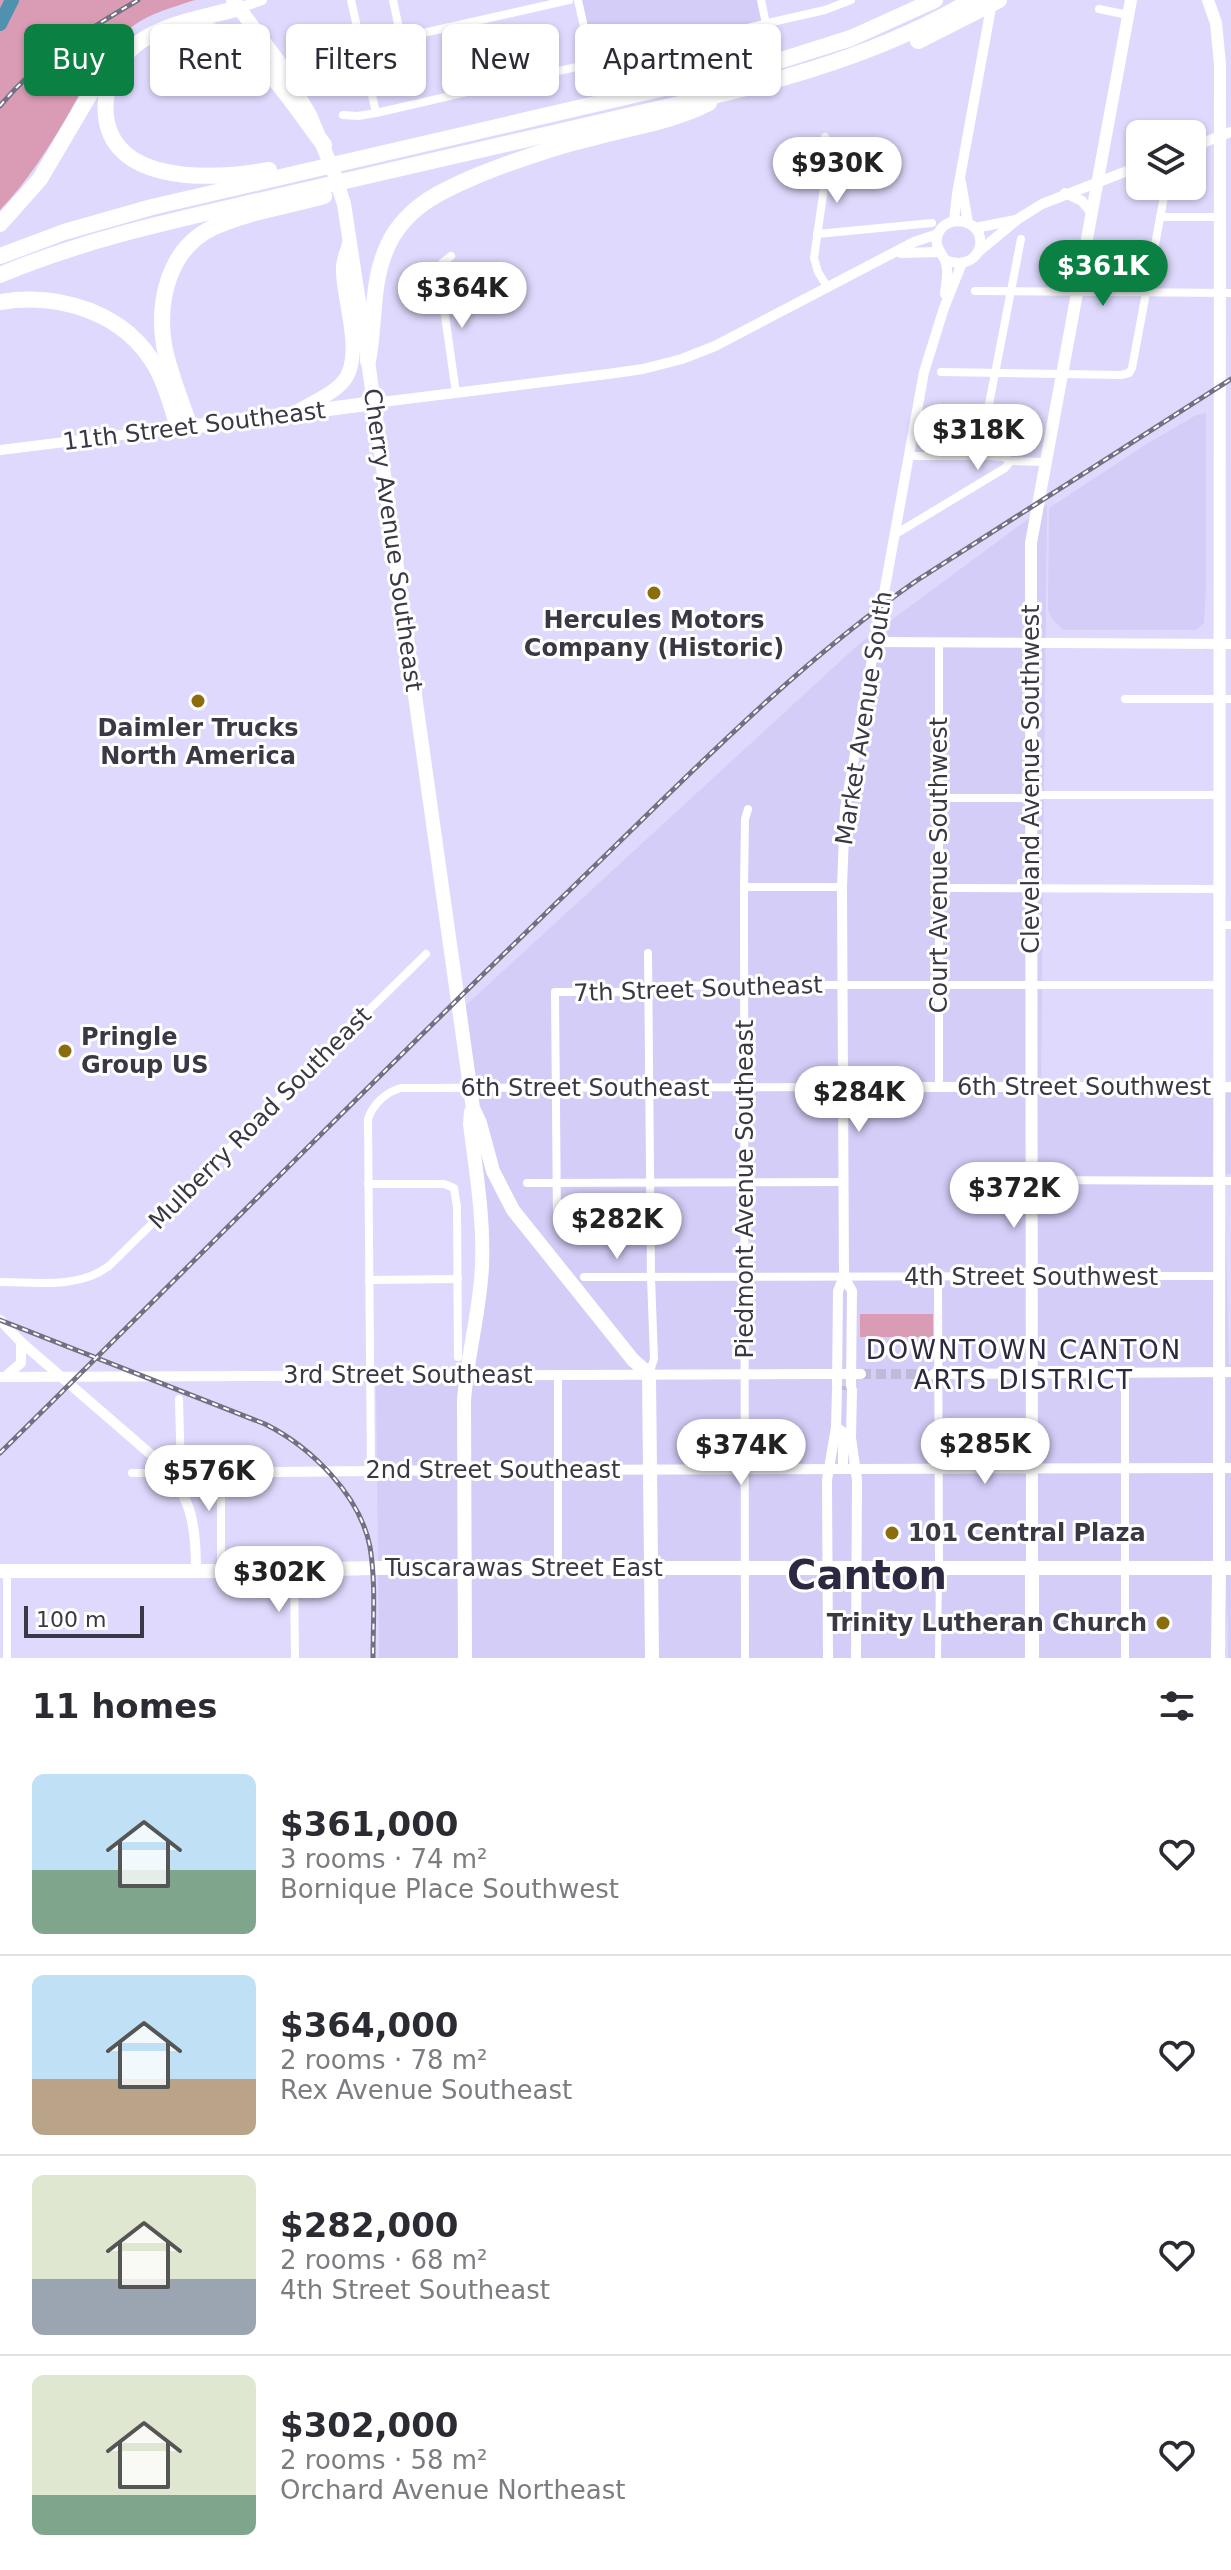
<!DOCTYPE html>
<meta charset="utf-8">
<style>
:root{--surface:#fff;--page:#f7f7f7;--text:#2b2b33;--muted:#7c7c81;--line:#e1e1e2;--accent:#0b8043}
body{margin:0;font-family:"DejaVu Sans",sans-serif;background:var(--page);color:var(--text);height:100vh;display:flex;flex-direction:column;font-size:30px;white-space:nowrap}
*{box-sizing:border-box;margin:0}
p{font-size:26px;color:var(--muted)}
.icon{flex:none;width:44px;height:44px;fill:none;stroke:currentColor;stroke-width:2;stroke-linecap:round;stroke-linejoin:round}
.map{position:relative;height:1658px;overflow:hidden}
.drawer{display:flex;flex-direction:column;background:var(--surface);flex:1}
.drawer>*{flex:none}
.hud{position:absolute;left:24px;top:24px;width:800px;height:72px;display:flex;gap:16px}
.tools{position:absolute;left:1126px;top:120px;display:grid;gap:16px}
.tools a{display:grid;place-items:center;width:80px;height:80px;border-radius:12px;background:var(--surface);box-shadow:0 2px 6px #0004;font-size:40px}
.scale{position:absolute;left:24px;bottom:20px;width:120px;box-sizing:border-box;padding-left:8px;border:4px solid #3a3845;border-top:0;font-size:22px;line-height:28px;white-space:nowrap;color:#3a3845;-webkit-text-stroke:6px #fff;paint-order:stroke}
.price{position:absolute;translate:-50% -68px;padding:0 18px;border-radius:28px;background:#fff;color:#222;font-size:26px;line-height:52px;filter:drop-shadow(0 2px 4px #0008)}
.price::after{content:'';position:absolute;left:50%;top:48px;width:24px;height:18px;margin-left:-12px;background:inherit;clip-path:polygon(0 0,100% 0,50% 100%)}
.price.current{background:var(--accent);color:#fff}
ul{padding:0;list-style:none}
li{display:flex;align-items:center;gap:24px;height:200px;padding:0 32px}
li+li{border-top:2px solid var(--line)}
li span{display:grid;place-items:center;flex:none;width:224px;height:160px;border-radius:12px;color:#555}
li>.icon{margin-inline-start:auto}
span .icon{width:96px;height:96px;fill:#fffc;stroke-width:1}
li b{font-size:34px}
h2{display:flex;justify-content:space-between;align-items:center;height:96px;padding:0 32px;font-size:34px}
.pill{padding:0 28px;border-radius:12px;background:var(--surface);box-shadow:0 2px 6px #0004;font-size:28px;line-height:72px}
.pill.current{background:var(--accent);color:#fff}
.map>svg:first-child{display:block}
.built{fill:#d3cdf7}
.green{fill:#d99cb4}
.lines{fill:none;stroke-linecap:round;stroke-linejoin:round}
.river{stroke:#4f92af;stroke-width:14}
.tertiary-tunnel{stroke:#bebad8;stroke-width:10;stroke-dasharray:10 5;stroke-linecap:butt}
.pedestrian{stroke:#fff;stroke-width:6}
.minor{stroke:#fff;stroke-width:8}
.tertiary{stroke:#fff;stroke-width:10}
.secondary{stroke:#fff;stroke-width:12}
.primary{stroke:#fff;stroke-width:14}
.motorway{stroke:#fff;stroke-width:16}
.rail-casing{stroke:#737084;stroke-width:5}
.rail{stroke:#fff;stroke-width:2;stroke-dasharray:6;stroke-linecap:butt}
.poi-dot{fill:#8b6d0e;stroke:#fff;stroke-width:3}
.labels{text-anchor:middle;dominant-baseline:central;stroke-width:6;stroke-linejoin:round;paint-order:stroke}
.street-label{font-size:24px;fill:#3a3845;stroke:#fff}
.poi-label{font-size:24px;font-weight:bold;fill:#3a3845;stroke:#fff}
.neighbourhood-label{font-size:26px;letter-spacing:2px;fill:#2c2842;stroke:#fff}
.town-label{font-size:40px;font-weight:bold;fill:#2c2842;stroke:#fff}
</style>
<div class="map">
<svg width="1231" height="1658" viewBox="0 0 1231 1658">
<rect width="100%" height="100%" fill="#dfdafd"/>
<g class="built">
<path d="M578,0H761L766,24L592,63Z"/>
<path d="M1206,413V587L1204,623L1196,630H1063L1052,619L1048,610L1049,508L1145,445L1196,415Z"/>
<path d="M1047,505L1041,1093H1231V1174H1224L1229,1364H1231V1658H1228V1604L1224,1658H379L376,1381L473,1382L482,1161L466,1005L859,644Z"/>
</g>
<g class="green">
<path d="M0,0H195C174,7 150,13 133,26C101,49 86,83 68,115C48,149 27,182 0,210Z"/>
<rect x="860" y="1314" width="73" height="23"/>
</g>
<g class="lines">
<path class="river" d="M0,24L12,0"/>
<g class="tertiary-tunnel">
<path d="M861,1374H933"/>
<path d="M845,1390V1386"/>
</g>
<path class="pedestrian" d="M938,1658L939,1568"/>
<g class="minor">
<path d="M351,0L376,113"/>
<path d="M393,0L401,38"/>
<path d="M578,0L592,63"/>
<path d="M761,0L766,24"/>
<path d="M1099,9L1128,15"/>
<path d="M361,47L569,0"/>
<path d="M343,115L358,116L376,113L825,10L851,0"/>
<path d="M825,137L830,145L814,258L818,272L828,288"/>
<path d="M1160,217H1220"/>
<path d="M817,234L932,223"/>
<path d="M451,256L442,263L439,273L456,393"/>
<path d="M975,291L1231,293"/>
<path d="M941,372L1121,375L1129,373L1132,368L1166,186"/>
<path d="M909,456H990L1003,457L1011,461L1047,462"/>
<path d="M979,456L1021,239"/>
<path d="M894,535L1005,468L1011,461"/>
<path d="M1125,699H1231"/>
<path d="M939,798H1022L1044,795H1219"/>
<path d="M744,887H842"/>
<path d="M938,888L1219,889"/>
<path d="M1218,925H1231"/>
<path d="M648,953L651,1277L654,1359L649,1374"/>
<path d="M939,1087V644"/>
<path d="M1032,1180L1231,1181"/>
<path d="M527,1183L842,1182"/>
<path d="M368,1184H444L454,1188L457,1207L458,1357"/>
<path d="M557,1220L555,992H641L660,986L744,985H1218"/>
<path d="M584,1277L1218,1276"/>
<path d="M938,1277L939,1568"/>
<path d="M369,1280L458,1279"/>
<path d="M0,1282C36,1282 79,1289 109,1266L426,954"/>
<path d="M1125,1372V1658"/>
<path d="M558,1374V1569"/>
<path d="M179,1399L181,1473"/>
<path d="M371,1471L368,1119C373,1104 386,1092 401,1088L842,1087"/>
<path d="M221,1472V1570"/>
<path d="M132,1473H170"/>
<path d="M294,1570L295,1658"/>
<path d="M7,1658V1571"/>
<path d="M745,1658L744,887L745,819L748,809"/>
</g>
<g class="tertiary">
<path d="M239,8L262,0"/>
<path d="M1192,147L1231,132"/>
<path d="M961,182L968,223"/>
<path d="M1065,193L1082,201L1092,213"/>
<path d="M954,221L957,194L992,2"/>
<path d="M975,228L1016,220"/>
<path d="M901,253L939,252"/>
<path d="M977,253L1018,219L1042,204L1140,166"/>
<path d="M945,294C946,284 949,273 946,263C943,253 933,247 938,234C947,212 984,220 980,245C977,263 959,266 945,260"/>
<path d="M374,403L608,374L643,369L682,359L715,346L914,242L938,234"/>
<path d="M0,450L178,428"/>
<path d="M875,642L1231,644"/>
<path d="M842,1087H1231"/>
<path d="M844,1277L852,1291L851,1386"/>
<path d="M0,1320L21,1342L155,1458C191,1494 196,1521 196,1570"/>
<path d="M818,1374H861"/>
<path d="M933,1374L1231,1372"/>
<path d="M6,1376L21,1363V1342"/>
<path d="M0,1377L815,1374"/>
<path d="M837,1386L838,1291L844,1277L842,887L845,809L924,372L944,308L962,263"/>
<path d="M852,1390L851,1438L857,1480L856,1658"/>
<path d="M836,1427L843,1432V1469"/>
<path d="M170,1473L464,1470L1231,1468"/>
<path d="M828,1658L827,1480L836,1427L837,1390"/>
</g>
<g class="secondary">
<path d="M1208,0L1216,23L1220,64L1219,1568"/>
<path d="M1032,1568L1031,543L1131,0"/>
</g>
<g class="primary">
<path d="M233,0L279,62L310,115L334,173L344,204L368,361L473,1108L480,1123L493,1171L513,1210L633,1360L649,1374L652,1658"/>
<path d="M295,413C310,403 330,396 342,383C366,358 342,299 343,268C343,260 347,252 349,244"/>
<path d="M182,428L374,403"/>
<path d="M1032,1568V1658"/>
<path d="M0,1571H261L372,1568H1231"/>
<path d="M465,1658L464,1401C467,1356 480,1312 482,1266C484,1218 476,1171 470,1124L471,1112"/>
<path d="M1218,1658L1219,1568"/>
</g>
<g class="motorway">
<path d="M239,8C207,17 169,22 141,41C122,54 109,75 106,98C97,187 212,180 269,170"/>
<path d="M184,28C197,28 210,29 221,34C262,52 297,110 324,145"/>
<path d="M918,41L999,0"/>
<path d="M0,224L40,179L110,60"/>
<path d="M0,256L64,232L152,207L772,63L851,38L935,0"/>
<path d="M0,275C90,237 185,218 280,196C400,168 520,140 640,113C755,87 870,61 972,0"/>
<path d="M0,302C60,292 127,313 157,369C167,388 172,408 178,428"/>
<path d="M368,361C375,326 371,287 385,252C402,208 440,191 481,174C517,160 554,147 592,138C632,127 672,122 709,103"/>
<path d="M190,427C181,400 169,372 164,345C157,300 169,249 212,228C247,212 288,206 324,196"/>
</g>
<defs>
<g id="rail">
<path d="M0,106C38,60 87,30 138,0"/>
<path d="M0,1320L265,1424C311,1447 360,1495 370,1547C376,1583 373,1622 373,1658"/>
<path d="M0,1453C192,1264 381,1072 575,885C684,780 791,668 916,581L1231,379"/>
</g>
</defs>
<use href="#rail" class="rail-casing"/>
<use href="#rail" class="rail"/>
</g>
<g class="poi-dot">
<circle cx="654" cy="593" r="8"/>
<circle cx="198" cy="701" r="8"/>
<circle cx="65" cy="1051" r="8"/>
<circle cx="892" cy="1533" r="8"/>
<circle cx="1163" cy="1623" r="8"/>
</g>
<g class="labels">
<g class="street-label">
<text transform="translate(194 426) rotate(-7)">11th Street Southeast</text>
<text transform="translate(393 540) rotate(82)">Cherry Avenue Southeast</text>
<text transform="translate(864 718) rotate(-81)">Market Avenue South</text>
<text transform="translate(1031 779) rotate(-90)">Cleveland Avenue Southwest</text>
<text transform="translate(939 865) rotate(-90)">Court Avenue Southwest</text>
<text transform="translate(698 989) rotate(-2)">7th Street Southeast</text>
<text x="1084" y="1087">6th Street Southwest</text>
<text x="585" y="1088">6th Street Southeast</text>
<text transform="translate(260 1118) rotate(-45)">Mulberry Road Southeast</text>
<text transform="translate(745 1189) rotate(-90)">Piedmont Avenue Southeast</text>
<text x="1031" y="1277">4th Street Southwest</text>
<text x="408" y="1375">3rd Street Southeast</text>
<text x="493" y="1470">2nd Street Southeast</text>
<text x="524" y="1568">Tuscarawas Street East</text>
</g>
<g class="poi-label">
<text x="654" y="620">Hercules Motors<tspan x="654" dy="28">Company (Historic)</tspan></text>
<text x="198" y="728">Daimler Trucks<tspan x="198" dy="28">North America</tspan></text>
<text x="81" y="1037" text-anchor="start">Pringle<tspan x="81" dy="28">Group US</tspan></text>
<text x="908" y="1533" text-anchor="start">101 Central Plaza</text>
<text x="1147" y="1623" text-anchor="end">Trinity Lutheran Church</text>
</g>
<g class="neighbourhood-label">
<text x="1024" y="1350">DOWNTOWN CANTON<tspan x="1024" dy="30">ARTS DISTRICT</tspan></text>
</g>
<g class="town-label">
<text x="867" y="1575">Canton</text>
</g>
</g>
</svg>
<div class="tools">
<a><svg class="icon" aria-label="layers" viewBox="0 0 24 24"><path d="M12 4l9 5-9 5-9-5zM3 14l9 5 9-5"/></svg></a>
</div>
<div class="scale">100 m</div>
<b class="price" style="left:837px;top:205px">$930K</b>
<b class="price current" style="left:1103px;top:308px">$361K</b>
<b class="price" style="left:462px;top:330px">$364K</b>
<b class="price" style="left:978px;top:472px">$318K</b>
<b class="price" style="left:859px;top:1134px">$284K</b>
<b class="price" style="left:1014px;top:1230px">$372K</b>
<b class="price" style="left:617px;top:1261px">$282K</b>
<b class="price" style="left:985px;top:1486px">$285K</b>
<b class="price" style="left:741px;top:1487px">$374K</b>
<b class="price" style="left:209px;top:1513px">$576K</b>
<b class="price" style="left:279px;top:1614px">$302K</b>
<div class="hud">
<a class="pill current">Buy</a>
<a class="pill">Rent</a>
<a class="pill">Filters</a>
<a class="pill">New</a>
<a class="pill">Apartment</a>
</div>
</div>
<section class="drawer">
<h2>11 homes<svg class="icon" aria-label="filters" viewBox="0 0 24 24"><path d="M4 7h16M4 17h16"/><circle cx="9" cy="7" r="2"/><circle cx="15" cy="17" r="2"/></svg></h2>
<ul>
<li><span style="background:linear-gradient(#bfe0f5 60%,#7fa58c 0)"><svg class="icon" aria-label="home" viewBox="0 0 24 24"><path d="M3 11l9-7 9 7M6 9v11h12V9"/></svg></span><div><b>$361,000</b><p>3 rooms · 74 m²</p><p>Bornique Place Southwest</p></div><svg class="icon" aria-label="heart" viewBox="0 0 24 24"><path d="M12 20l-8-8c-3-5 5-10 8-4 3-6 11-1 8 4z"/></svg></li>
<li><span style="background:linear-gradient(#bfe0f5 65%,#b9a48a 0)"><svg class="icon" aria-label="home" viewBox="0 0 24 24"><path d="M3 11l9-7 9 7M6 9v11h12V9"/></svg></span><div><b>$364,000</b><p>2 rooms · 78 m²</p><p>Rex Avenue Southeast</p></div><svg class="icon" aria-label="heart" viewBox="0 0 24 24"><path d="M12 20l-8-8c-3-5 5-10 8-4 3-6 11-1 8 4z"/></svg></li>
<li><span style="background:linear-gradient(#dfe7d0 65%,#9aa5b1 0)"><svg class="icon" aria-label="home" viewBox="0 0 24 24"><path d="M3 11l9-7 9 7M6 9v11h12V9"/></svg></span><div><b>$282,000</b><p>2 rooms · 68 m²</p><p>4th Street Southeast</p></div><svg class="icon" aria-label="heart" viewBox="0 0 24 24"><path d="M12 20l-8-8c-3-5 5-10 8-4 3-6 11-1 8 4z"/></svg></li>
<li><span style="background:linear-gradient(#dfe7d0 75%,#7fa58c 0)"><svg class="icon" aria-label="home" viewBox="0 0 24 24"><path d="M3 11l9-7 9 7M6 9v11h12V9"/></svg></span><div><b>$302,000</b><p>2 rooms · 58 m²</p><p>Orchard Avenue Northeast</p></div><svg class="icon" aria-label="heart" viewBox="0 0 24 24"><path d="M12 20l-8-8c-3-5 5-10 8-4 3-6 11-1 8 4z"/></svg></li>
</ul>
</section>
